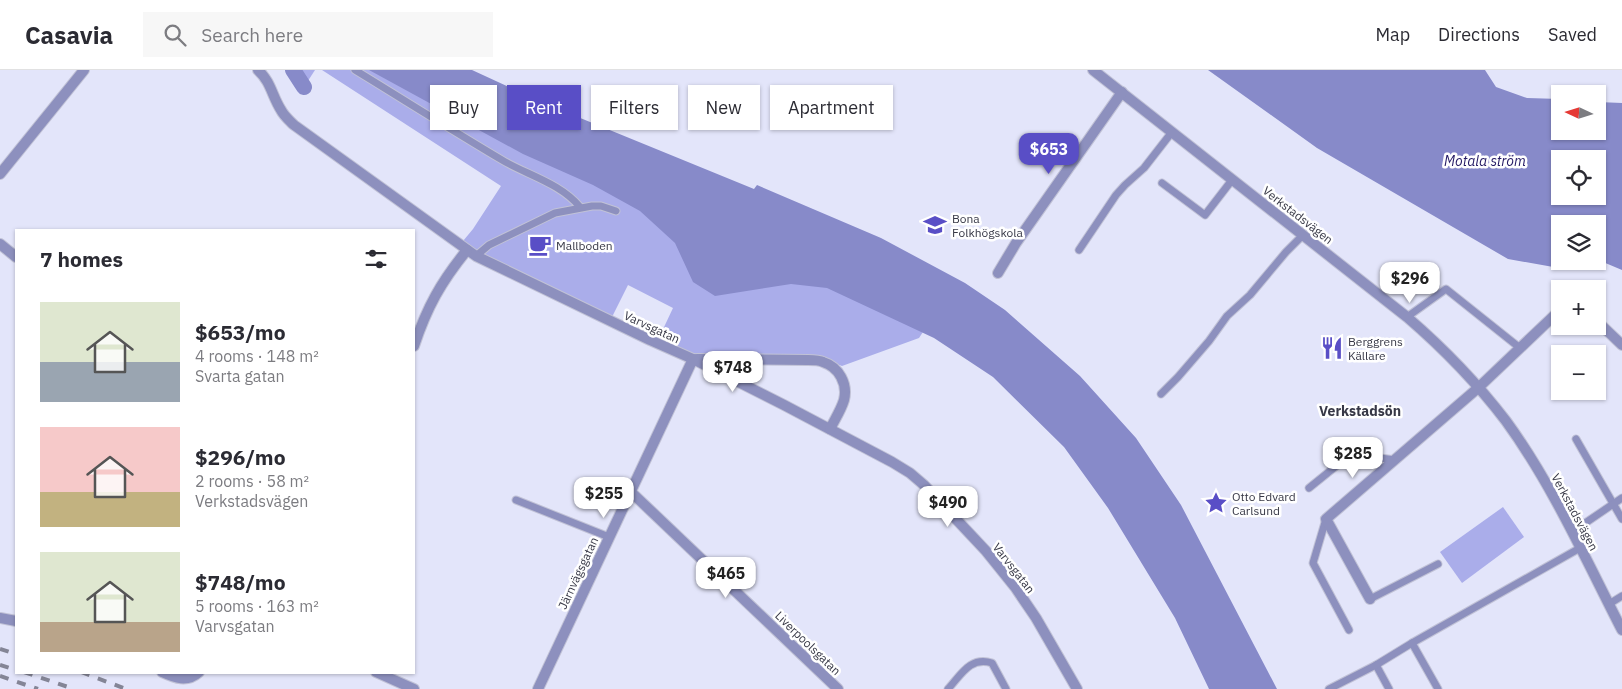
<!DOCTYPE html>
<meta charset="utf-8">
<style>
:root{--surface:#fff;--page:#f7f7f7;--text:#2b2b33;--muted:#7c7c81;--line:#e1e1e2;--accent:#594ec6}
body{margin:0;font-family:"IBM Plex Sans",sans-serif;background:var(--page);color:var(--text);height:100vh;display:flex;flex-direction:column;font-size:19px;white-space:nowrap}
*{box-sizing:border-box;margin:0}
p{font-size:16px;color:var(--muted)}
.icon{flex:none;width:28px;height:28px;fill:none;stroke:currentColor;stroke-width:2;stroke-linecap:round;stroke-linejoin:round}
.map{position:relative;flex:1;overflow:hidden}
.side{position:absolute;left:15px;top:159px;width:400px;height:445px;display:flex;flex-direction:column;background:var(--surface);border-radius:0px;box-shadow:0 1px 4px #0004}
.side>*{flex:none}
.guide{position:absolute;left:430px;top:15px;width:475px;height:45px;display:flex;gap:10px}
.needle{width:32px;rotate:274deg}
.tools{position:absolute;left:1551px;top:15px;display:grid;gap:10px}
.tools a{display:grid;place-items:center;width:55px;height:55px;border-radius:0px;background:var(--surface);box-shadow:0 1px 4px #0004;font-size:25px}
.price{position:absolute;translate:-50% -42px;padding:0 11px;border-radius:10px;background:#fff;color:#222;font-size:16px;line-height:32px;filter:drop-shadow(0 1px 2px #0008)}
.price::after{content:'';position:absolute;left:50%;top:30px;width:15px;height:11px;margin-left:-8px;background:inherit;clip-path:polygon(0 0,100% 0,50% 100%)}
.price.on{background:var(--accent);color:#fff}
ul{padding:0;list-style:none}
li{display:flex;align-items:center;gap:15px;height:125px;padding:0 25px}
li span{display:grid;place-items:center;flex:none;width:140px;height:100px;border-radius:0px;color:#555}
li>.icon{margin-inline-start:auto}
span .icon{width:60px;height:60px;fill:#fffc;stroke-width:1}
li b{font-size:21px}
h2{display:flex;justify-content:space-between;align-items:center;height:60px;padding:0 25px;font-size:21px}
.chip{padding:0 18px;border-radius:0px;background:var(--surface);box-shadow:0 1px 4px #0004;font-size:18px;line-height:45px}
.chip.on{background:var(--accent);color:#fff}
header{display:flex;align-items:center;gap:30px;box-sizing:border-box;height:70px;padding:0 25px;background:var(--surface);border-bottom:1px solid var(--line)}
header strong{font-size:24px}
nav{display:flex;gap:28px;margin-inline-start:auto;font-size:18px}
.search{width:350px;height:45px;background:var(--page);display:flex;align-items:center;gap:12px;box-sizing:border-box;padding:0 18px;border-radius:0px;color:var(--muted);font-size:19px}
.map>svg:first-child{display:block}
.green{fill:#aaadea}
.water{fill:#878ac9;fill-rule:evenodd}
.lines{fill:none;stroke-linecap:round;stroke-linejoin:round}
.canal{stroke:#878ac9;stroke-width:16}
.lane-casing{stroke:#c1c2d6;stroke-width:9}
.street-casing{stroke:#c1c2d6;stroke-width:12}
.lane{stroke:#8d90be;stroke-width:7}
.street{stroke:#8d90be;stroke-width:10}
.rail{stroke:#848596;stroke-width:4;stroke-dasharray:9 9;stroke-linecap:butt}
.labels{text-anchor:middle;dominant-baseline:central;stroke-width:5;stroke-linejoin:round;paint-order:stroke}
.street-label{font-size:12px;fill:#373846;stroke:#fff}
.poi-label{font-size:12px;fill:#373846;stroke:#fff;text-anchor:start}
.water-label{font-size:14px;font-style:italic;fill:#241a64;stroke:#fff}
.neighbourhood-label{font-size:14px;font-weight:bold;fill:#373846;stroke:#fff}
</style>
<header>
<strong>Casavia</strong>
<div class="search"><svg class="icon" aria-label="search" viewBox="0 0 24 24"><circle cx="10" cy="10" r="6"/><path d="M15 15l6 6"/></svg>Search here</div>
<nav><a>Map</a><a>Directions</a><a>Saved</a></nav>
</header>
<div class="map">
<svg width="1622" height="619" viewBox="0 0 1622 619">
<rect width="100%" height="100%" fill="#e3e5fa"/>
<g class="green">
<path d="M293,0H315L304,17Z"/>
<path d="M322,0H426L944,230L919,268L842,296L815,286L685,285L657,272L673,238L628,215L610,251L458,177L473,159L501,116Z"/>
<path d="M1503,437L1524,467L1462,513L1440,482Z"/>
</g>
<g class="water">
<path d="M369,0H472L546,34L754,119L757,115L881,168L965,213L1005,240L1080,306L1136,368L1181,435L1277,619H1209L1175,548L1108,438L1064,377L993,307L934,268L827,218L791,214L715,226L693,212L675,173L640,141L593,115L523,84Z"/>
<path d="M1208,0H1485L1496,17L1527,28L1560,29V61H1598V32L1622,33V200L1603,192L1570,200L1508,189L1317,78ZM1560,89H1598V126H1560ZM1560,154H1598V191H1560Z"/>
</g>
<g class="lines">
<path class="canal" d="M293,0L304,17"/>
<defs>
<g id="lane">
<path d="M355,0C404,30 453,61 502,90C527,105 560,113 580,137"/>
<path d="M1162,113L1205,145L1232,110"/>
<path d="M1079,180L1116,125L1125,115L1144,98L1172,62"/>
<path d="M476,186L489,175L555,143L592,136H601L616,141"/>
<path d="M1407,247L1446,219L1520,278"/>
<path d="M1161,324L1178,307L1209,271L1227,246L1250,225L1286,182L1303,165"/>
<path d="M1576,369L1622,449"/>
<path d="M1309,418L1351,384L1395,390"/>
<path d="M516,430L609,467"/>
<path d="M1326,449L1313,493L1349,560"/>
<path d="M1572,462L1622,428"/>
<path d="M1370,529L1438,494"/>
<path d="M1609,534L1622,526"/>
<path d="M1376,595L1389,619"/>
<path d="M948,619C961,605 970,586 992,593L1006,619"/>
<path d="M1329,619L1376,595L1412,573"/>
<path d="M1438,619L1412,573L1580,478"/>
</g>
<g id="street">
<path d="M258,0C271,12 272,26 281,40C284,46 289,50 294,55L476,186L650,270L693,289L784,335L892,392L910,403L924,415L986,481L1015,517L1036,548L1077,619"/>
<path d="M1093,0L1407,247C1443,278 1477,313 1506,351C1552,414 1586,490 1622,560"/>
<path d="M0,104L84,0"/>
<path d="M0,174L16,187"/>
<path d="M998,203L1016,173L1122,22"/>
<path d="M1598,252L1622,275"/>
<path d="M414,276C427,237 441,212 467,180"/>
<path d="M697,289L808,290C813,290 819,290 823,292C839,297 848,314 844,330C841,340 835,349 830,359"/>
<path d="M630,421L838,619"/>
<path d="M1370,529L1326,449L1478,318L1560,240"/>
<path d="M0,548L16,551"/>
<path d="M162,602C175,608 187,613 199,602"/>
<path d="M376,602L414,619"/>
<path d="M538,619L693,289"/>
</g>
</defs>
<use href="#lane" class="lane-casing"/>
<use href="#street" class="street-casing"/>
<use href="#lane" class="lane"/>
<use href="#street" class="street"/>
<g class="rail">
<path d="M0,579L16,584"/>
<path d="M0,595L16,600"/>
<path d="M24,602L74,619"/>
<path d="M81,602L126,619"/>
<path d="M0,606L38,619"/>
</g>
</g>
<defs>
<symbol id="university-bare" viewBox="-9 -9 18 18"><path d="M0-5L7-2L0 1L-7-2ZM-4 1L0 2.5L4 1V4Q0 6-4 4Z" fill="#594ec6" stroke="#fff" stroke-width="2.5" paint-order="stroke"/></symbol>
<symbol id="cafe-bare" viewBox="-9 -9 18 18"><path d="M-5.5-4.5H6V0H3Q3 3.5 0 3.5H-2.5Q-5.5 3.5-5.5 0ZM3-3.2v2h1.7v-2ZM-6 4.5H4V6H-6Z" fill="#594ec6" stroke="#fff" stroke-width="2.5" paint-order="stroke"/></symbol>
<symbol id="restaurant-bare" viewBox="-9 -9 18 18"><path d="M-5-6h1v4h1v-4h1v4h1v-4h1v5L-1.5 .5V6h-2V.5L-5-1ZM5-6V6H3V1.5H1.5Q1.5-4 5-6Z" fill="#594ec6" stroke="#fff" stroke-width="2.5" paint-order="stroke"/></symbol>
<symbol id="sight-bare" viewBox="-9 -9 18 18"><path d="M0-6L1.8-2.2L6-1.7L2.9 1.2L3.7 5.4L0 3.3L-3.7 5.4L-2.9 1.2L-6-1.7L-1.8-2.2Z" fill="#594ec6" stroke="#fff" stroke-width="2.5" paint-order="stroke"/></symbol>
</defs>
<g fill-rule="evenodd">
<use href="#university-bare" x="919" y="139" width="32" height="32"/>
<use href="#cafe-bare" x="524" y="159" width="32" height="32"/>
<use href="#restaurant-bare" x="1316" y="262" width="32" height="32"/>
<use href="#sight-bare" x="1200" y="417" width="32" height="32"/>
</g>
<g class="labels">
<g class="street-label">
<text transform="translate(1298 145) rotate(38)">Verkstadsvägen</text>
<text transform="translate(652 257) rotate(25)">Varvsgatan</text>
<text transform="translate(1575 442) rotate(62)">Verkstadsvägen</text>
<text transform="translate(1014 498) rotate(52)">Varvsgatan</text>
<text transform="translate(578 503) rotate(-65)">Järnvägsgatan</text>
<text transform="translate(808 573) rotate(44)">Liverpoolsgatan</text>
</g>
<g class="poi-label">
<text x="952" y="148">Bona<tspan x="952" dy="14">Folkhögskola</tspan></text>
<text x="556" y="175">Mallboden</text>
<text x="1348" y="271">Berggrens<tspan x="1348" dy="14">Källare</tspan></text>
<text x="1232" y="426">Otto Edvard<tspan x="1232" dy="14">Carlsund</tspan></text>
</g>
<g class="water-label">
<text x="1485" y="91">Motala ström</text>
</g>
<g class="neighbourhood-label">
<text x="1360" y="341">Verkstadsön</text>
</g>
</g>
</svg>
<div class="tools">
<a><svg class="needle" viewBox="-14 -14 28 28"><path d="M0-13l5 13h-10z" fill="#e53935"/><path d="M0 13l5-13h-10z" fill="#7c7c81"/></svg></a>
<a><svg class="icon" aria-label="locate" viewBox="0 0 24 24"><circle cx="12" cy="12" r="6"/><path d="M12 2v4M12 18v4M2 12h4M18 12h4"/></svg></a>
<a><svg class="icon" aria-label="layers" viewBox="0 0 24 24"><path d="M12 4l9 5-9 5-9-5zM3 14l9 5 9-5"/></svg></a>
<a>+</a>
<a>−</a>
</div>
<b class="price on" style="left:1049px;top:105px">$653</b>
<b class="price" style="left:1410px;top:234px">$296</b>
<b class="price" style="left:733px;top:323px">$748</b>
<b class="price" style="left:1353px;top:409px">$285</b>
<b class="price" style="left:604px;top:449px">$255</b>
<b class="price" style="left:948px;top:458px">$490</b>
<b class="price" style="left:726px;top:529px">$465</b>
<div class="guide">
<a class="chip">Buy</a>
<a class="chip on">Rent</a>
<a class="chip">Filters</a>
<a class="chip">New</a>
<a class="chip">Apartment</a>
</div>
<section class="side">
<h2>7 homes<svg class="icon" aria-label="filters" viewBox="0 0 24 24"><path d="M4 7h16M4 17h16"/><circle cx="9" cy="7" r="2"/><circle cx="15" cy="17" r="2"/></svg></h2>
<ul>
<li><span style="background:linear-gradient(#dfe7d0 60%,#9aa5b1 0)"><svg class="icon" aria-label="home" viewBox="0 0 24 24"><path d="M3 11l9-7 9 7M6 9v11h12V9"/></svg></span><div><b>$653/mo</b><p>4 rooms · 148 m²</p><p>Svarta gatan</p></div></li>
<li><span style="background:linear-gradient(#f6c9c9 65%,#c2b280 0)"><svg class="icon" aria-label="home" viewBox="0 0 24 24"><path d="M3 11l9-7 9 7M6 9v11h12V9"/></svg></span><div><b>$296/mo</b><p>2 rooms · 58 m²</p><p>Verkstadsvägen</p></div></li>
<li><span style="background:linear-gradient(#dfe7d0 70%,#b9a48a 0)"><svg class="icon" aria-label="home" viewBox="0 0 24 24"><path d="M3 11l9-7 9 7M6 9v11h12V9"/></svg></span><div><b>$748/mo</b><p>5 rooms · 163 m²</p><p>Varvsgatan</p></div></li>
</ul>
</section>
</div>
